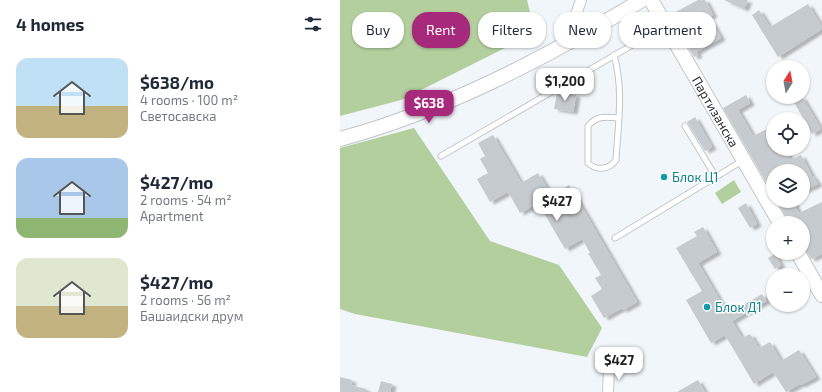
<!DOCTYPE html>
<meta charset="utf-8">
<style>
:root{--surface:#fff;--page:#f6f6f7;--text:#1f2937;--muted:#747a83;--accent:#a7297b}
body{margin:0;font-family:"Exo 2",sans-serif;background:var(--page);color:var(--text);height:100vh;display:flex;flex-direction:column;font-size:15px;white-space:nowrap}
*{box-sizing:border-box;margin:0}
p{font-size:13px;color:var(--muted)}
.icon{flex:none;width:22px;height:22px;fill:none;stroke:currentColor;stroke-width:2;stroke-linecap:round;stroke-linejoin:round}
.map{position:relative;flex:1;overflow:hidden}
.drawer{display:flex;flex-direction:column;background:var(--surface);width:340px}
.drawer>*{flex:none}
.top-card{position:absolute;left:12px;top:12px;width:380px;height:36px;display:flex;gap:8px}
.needle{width:26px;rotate:11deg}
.tools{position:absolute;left:426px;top:60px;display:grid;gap:8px}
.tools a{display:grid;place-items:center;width:44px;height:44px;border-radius:50%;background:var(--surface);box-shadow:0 1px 3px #0004;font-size:20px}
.price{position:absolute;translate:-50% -34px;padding:0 9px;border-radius:8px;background:#fff;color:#222;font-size:13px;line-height:26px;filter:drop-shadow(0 1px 2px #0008)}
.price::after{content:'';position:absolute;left:50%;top:24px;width:12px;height:9px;margin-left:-6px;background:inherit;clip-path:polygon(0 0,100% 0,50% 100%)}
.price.on{background:var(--accent);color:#fff}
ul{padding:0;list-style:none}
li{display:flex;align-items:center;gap:12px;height:100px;padding:0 16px}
li span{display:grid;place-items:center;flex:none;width:112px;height:80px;border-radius:12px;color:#555}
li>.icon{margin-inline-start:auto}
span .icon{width:48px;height:48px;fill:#fffc;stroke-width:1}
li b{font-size:17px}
h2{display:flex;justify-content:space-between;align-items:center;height:48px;padding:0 16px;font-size:17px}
.chip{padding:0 14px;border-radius:16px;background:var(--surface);box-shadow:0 1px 3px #0004;font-size:14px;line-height:36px}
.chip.on{background:var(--accent);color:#fff}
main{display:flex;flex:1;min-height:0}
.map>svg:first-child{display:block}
.green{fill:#b4cf9e}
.building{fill:#c6cbcf;filter:url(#shadow)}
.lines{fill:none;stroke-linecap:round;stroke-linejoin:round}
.lane-casing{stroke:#c1c6cb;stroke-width:7}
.street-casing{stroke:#c1c6cb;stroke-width:12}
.secondary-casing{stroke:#c1c6cb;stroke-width:16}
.lane{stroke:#fff;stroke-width:5}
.street{stroke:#fff;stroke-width:10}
.secondary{stroke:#fff;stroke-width:14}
.culture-dot{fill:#0f9aa8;stroke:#fff;stroke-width:1.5}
.labels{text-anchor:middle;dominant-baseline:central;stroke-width:3;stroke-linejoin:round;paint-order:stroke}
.street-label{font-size:13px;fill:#282a2b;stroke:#fff}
.culture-label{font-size:13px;fill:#0d838f;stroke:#fff;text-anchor:start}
</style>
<main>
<section class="drawer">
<h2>4 homes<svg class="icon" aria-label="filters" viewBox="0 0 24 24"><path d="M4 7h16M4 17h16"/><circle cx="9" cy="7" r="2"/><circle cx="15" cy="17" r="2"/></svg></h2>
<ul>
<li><span style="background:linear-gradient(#bfe0f5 60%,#c2b280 0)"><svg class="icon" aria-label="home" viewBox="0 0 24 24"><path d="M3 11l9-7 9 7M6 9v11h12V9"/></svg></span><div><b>$638/mo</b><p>4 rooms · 100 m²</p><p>Светосавска</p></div></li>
<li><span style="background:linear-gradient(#a9c7e8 75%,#8fb573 0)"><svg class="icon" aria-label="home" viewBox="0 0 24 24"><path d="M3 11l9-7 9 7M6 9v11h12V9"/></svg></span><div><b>$427/mo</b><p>2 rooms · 54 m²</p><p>Apartment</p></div></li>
<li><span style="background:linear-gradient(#dfe7d0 60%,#c2b280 0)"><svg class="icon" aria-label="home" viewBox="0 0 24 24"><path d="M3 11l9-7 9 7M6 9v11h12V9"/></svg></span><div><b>$427/mo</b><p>2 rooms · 56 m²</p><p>Башаидски друм</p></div></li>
</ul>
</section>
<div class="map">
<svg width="482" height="392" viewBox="0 0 482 392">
<defs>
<filter id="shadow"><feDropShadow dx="4.5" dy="2.5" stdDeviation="1" flood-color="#0004"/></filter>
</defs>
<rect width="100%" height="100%" fill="#f1f6fa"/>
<g class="green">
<path d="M0,0H187L195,33L61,100L0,116Z"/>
<path d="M74,128L150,241L219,265L262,328L247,357L15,314L0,309V148Z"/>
<path d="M394,180L401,192L382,204L375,193Z"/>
</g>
<g class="building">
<path d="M358,0H365L373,15L369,17L381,38L356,52L358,55L354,57L330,15Z"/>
<path d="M384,0H408L404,9Z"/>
<path d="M468,4L482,27V29L438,57L412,15L419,10L430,27Z"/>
<path d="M219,92L236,95L233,112L214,109L217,93Z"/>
<path d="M406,95L410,103L398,110L413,136L433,126V149H445L451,160L461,155L472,176H473L478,184L463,191V171H433V194L383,108Z"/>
<path d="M451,97H462L481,129L472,134Z"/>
<path d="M355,117L372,147L365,151L347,122Z"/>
<path d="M153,135L181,183L198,173L212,196L229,185L297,302L283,310L282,308L264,318L251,296L262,289L255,278L261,275L248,253H250L242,239L225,249L198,203L180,213L168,192L150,202L137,179L148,173L140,159L145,156L138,143Z"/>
<path d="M437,201H453L459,213L482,202V254L471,259L463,246V223H449Z"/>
<path d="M406,203L417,224L410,228L398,208Z"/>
<path d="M363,227L377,252L358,263L388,314L422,294L426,301L392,321L402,338L410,334L419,348L430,342L441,361L459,350L476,377L461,385L460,384L446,392L433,372L414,384L385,335L371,343L346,300L362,291L336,248L357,236L354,232Z"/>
<path d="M435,254L441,265L435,269L428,258Z"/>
<path d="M0,377L12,380L11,385L26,389V392H0Z"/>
<path d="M358,380L365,392H337Z"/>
<path d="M41,381L52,384L50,392H38Z"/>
</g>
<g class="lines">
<defs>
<g id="lane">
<path d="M274,55C284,90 278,125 276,160C269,170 257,171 248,163V126C257,115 266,117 279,118"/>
<path d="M345,126L376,177"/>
<path d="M101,156L325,26"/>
<path d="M275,238L402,161"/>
</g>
<g id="street">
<path d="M226,43L241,0"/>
<path d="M268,392L269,370"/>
</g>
<g id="secondary">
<path id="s1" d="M311,0L440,223"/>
<path d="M0,139C107,110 207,57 302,0"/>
<path d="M458,253L482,295"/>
</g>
</defs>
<use href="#lane" class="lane-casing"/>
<use href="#street" class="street-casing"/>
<use href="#secondary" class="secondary-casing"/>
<use href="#lane" class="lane"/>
<use href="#street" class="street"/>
<use href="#secondary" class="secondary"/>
</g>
<g class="culture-dot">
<circle cx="324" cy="177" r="4"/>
<circle cx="367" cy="307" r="4"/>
</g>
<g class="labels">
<g class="street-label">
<text stroke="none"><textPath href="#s1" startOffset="129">Партизанска</textPath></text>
</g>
<g class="culture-label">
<text x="332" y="177">Блок Ц1</text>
<text x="375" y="307">Блок Д1</text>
</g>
</g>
</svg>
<div class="tools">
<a><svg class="needle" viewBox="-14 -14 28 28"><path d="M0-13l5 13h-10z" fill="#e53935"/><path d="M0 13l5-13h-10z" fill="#747a83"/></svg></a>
<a><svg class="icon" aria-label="locate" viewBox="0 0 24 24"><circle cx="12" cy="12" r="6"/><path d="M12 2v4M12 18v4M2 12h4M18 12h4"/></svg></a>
<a><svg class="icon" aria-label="layers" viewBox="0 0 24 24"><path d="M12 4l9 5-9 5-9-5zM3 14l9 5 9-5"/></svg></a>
<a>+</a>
<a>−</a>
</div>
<b class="price" style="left:225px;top:102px">$1,200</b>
<b class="price on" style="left:89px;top:124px">$638</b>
<b class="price" style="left:217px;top:222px">$427</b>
<b class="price" style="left:279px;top:381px">$427</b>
<div class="top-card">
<a class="chip">Buy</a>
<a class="chip on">Rent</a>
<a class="chip">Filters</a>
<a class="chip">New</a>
<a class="chip">Apartment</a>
</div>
</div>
</main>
